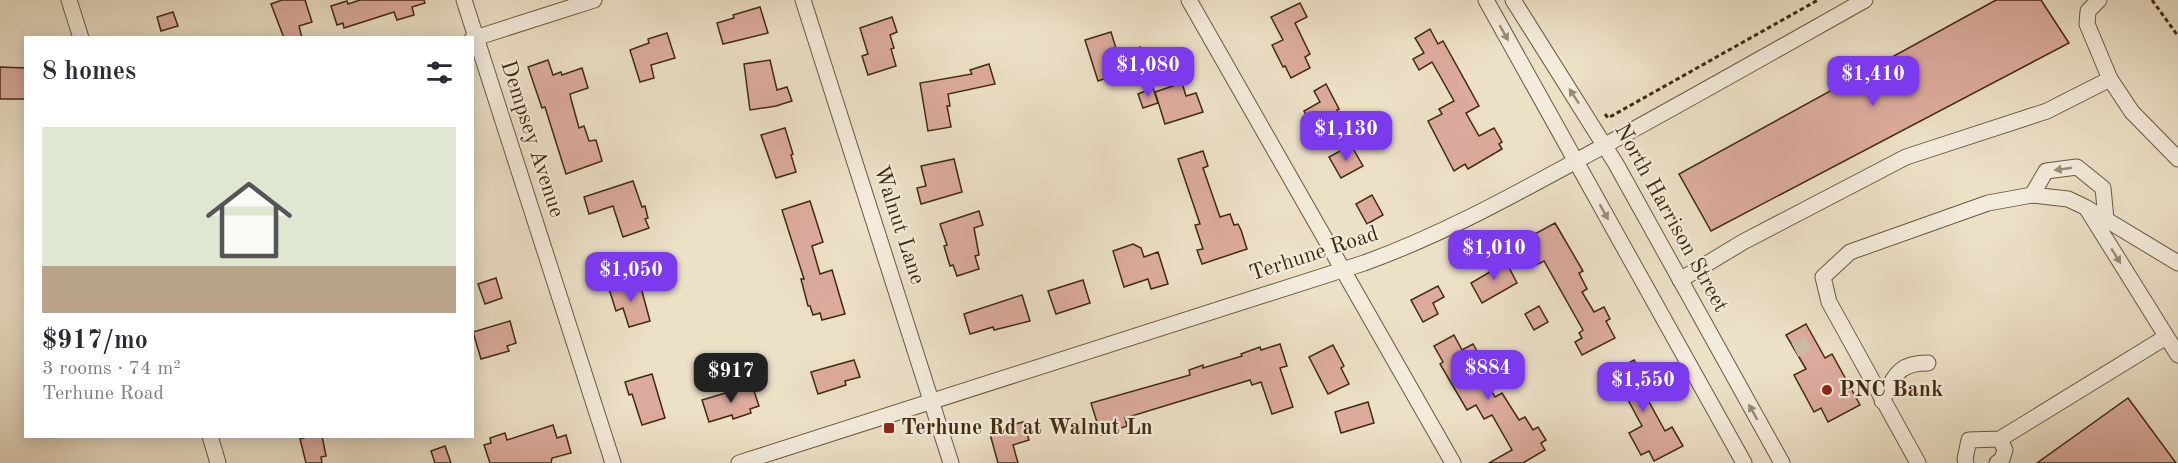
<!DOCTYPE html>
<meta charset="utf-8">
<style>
:root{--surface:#fff;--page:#f2f2f3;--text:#2b2b33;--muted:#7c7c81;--line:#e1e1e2;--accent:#7c3aed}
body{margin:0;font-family:"Old Standard TT",serif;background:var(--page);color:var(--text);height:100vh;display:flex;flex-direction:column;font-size:22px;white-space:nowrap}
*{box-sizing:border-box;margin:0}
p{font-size:20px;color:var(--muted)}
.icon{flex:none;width:33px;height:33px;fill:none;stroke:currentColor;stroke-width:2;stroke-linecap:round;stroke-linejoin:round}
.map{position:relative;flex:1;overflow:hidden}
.side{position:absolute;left:24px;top:36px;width:450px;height:402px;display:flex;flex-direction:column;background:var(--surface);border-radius:0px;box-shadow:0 3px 15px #0003}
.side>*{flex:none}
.price{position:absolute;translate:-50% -51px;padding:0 14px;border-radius:12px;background:var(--accent);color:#fff;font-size:20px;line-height:39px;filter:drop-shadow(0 2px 3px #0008)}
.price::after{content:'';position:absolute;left:50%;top:36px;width:18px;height:14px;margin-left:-9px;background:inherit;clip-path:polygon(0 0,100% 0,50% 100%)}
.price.active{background:#222;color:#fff}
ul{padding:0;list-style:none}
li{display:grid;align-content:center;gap:12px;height:318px;padding:0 18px}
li+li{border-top:2px solid var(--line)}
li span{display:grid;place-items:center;height:186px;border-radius:0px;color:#555}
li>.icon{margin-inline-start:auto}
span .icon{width:108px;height:108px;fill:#fffc;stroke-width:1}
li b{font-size:26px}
h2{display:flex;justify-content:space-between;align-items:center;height:72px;padding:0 18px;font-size:26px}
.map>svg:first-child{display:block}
.building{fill:#dcab9e;stroke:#402b10;stroke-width:1.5}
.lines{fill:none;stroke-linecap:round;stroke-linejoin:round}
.minor-tunnel{stroke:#cabca2;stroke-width:15;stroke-dasharray:15 8;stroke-linecap:butt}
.minor-casing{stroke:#6b583e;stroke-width:17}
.path{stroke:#402b10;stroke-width:3;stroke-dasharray:4.5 3;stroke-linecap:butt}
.minor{stroke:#f3ebdb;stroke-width:15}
.oneway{fill:#9a8b76}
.poi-dot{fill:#8f2418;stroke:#f3ebdb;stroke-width:2}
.labels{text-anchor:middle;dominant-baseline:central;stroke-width:4.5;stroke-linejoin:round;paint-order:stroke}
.street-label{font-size:22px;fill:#402b10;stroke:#f3ebdb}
.poi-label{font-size:22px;font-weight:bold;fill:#402b10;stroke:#f3ebdb;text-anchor:start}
</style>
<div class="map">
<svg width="2178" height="463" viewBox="0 0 2178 463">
<rect width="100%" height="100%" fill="#ece0c7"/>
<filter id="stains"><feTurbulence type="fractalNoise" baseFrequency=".00333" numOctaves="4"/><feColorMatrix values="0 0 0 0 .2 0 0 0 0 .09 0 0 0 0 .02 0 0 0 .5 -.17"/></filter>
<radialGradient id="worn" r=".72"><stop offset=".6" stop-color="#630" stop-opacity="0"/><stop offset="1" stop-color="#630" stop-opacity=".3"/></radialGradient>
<g class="building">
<path d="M282,0H305L312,22L299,26L302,38H284L271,4Z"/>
<path d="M360,0H424L425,3L412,7L414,15L397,20L394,12L344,28L343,23L337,25L331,6L347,1L348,4Z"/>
<path d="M1996,0H2041L2069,43L1711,231L1679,174Z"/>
<path d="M1300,3L1307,17L1295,23L1310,54L1305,57L1310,68L1291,78L1285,66L1283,67L1272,45L1283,40L1271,17Z"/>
<path d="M760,7L768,33L723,44L717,23L734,18L733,15Z"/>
<path d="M173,12L178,26L161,31L157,17Z"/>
<path d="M892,17L897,32L890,35L894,48L891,49L896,66L868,75L862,56L868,54L860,28Z"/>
<path d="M1430,29L1438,44L1443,41L1479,106L1466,113L1479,136L1494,128L1502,142L1499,144L1502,149L1468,169L1465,164L1454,171L1428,121L1442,114L1439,109L1454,101L1432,62L1419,70L1413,59L1424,53L1415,38Z"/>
<path d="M1111,32L1118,55L1140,47L1145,64L1098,81L1085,40Z"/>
<path d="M667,33L675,58L651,65L654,78L640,82L630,50L649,43L648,39Z"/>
<path d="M548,60L553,75L561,72L562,75L582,68L588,88L570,94L571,99L579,128L584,126L589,141L596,140L602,161L566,174L545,107L542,108L528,67Z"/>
<path d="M770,60L777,90L787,87L792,101L776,106L750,110L744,64Z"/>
<path d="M989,64L995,84L948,94L950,106H947L951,127L928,131L920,83L972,74L970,70Z"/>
<path d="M0,67L26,68V99H0Z"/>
<path d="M1182,83L1186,96L1196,93L1203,112L1165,124L1155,92Z"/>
<path d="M1326,84L1339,109L1337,110L1342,119L1316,133L1304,111L1320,102L1314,91Z"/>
<path d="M1153,88L1158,103L1143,108L1138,94Z"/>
<path d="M785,128L793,154L791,155L796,172L776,178L761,135Z"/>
<path d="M1351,145L1363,166L1341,178L1329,157Z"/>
<path d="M1203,151L1208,166L1203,168L1220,217L1230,214L1234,225L1238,224L1241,230L1247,249L1202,264L1197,250L1203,249L1195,225L1200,224L1178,159Z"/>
<path d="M954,159L962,192L921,204L917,188L926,186L921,166Z"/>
<path d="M633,181L642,207L645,206L648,218L645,219L649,228L623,237L613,206L589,214L584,197Z"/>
<path d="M1372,195L1383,215L1367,224L1356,204Z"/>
<path d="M810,201L823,242L812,246L820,274L832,270L845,314L822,320L820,313L813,315L810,306H808L801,279H804L782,210Z"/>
<path d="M979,211L983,225L974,228L979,255L975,256L979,269L957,276L953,265L950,266L944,246L947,245L940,224Z"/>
<path d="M1555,223L1583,271L1579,273L1587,289L1582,292L1594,312L1604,307L1610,319L1606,321L1615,338L1582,355L1575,342L1582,338L1579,333L1583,330L1544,261L1536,265L1522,241Z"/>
<path d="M1133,244L1141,248L1144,257L1158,252L1168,284L1151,289L1148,279L1124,287L1113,251Z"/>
<path d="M1504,258L1517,283L1482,303L1471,283L1490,272L1487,267Z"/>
<path d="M496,278L502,298L485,304L478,284Z"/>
<path d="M639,280L650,321L629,327L623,308L616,311L609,289Z"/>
<path d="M1083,280L1090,303L1056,314L1048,291Z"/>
<path d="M1438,286L1444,297L1433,303L1438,314L1423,322L1411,300Z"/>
<path d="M1022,295L1030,321L994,330L993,327L970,334L964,314Z"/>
<path d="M1539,306L1548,322L1534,330L1525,314Z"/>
<path d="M510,321L516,343L507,346L509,351L481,359L473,332Z"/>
<path d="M1806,324L1825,358L1832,354L1860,405L1828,422L1821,408L1814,412L1794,375L1806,369L1786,335Z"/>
<path d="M1454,335L1462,350L1473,344L1482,360L1475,364L1495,397L1502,393L1519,420L1525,417L1533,430L1538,427L1546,440L1541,443L1545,450L1523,463H1489L1512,450L1492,415L1484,419L1476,405L1467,410L1440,364L1443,362L1434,346Z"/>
<path d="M1280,344L1287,366L1280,368L1293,407L1272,414L1261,382L1252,385L1250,380L1125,418L1127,426L1101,435L1091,403L1190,375L1189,370L1203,365V368L1242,356L1241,354L1260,347L1261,350Z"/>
<path d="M1333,345L1344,366L1341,368L1349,384L1328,394L1309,357Z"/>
<path d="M854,360L860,377L845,381L846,385L818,394L811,372Z"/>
<path d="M1634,360L1646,380L1642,382L1651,398L1648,400L1665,431L1672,427L1683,446L1654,461L1649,451L1641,455L1629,433L1642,426L1621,387L1611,393L1602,377Z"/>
<path d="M652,374L665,418L642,425L632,394L629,395L625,382Z"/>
<path d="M752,385L759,406L750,409L751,413L733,419L732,415L709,422L702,400Z"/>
<path d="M2128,398L2176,463H2037Z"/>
<path d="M1368,402L1374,423L1341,433L1335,412Z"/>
<path d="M1023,422L1029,440L1013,445L1018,463H998L990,434L1009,429L1008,426Z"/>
<path d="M553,425L557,438L566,435L571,453L552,458L551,463H490L484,445L491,443L490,438L505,433L507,440Z"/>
<path d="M310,436H322L326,456L321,457L322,463H306L300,439Z"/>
<path d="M445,446L451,463H435L431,451Z"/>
</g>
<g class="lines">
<path class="minor-tunnel" d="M1795,350L1815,340"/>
<defs>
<g id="minor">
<path d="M69,0L81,38"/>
<path d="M464,0L613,463"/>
<path d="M803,0L951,463"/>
<path d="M1189,0L1453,463"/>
<path d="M1486,0L1744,463"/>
<path d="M1513,0L1616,164L1782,463"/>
<path d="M472,39L594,0"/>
<path d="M2110,79L2132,112L2178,159"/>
<path d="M2032,195L2046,171L2077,167L2103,188L2106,219"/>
<path d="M2087,209L2178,355"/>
<path d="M1680,280L1743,242L1906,157L2047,111L2110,79L2087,24L2088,11L2099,0"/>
<path d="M1882,401C1895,376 1897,363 1928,363"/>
<path d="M210,436L218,463"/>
<path d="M739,463L1364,263C1439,236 1508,198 1578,160C1674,108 1769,54 1865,0"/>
<path d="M1918,463L1829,302L1823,277L1850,252L1988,203L2032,195L2068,199L2085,207L2178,263"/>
<path d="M1966,463L1965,459L1969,440L2000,439L2166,337"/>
<path d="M1997,463L2002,459L2005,450L2000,439"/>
</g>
</defs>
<use href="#minor" class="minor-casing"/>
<g class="path">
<path d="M2152,0L2178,36"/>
<path d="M1605,114L1608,118L1818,0"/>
</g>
<use href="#minor" class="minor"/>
</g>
<defs><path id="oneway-solid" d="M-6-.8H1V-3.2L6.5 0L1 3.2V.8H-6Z" transform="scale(1.5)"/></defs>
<g class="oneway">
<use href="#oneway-solid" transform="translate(1504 33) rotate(61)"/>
<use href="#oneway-solid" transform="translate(1574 96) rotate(-123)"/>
<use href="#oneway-solid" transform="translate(2063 169) rotate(172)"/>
<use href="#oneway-solid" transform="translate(1604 212) rotate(61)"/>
<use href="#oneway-solid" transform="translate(2116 256) rotate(58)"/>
<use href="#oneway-solid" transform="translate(1753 412) rotate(-119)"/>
</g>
<g class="poi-dot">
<circle cx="1827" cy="390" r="6"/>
<rect x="883" y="422" width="12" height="12" rx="3"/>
</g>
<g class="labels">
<g class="street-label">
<text transform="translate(532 139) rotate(72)">Dempsey Avenue</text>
<text transform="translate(1671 218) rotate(61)">North Harrison Street</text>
<text transform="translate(899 225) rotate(72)">Walnut Lane</text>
<text transform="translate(1314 254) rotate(-18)">Terhune Road</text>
</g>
<g class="poi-label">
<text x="1839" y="390">PNC Bank</text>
<text x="901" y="428">Terhune Rd at Walnut Ln</text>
</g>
</g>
<rect width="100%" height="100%" filter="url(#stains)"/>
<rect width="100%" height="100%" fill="url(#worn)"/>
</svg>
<b class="price" style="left:1148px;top:98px">$1,080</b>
<b class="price" style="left:1873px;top:107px">$1,410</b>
<b class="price" style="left:1346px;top:162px">$1,130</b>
<b class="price" style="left:1494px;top:281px">$1,010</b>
<b class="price" style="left:631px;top:303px">$1,050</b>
<b class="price" style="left:1488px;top:401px">$884</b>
<b class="price active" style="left:731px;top:404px">$917</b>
<b class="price" style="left:1643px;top:413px">$1,550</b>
<section class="side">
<h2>8 homes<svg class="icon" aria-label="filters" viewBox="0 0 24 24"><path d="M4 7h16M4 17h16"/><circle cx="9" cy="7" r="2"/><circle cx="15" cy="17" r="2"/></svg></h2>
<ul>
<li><span style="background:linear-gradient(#dfe7d0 75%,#b9a48a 0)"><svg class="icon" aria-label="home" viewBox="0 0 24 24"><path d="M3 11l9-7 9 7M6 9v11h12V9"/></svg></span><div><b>$917/mo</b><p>3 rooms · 74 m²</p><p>Terhune Road</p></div></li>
</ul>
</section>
</div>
